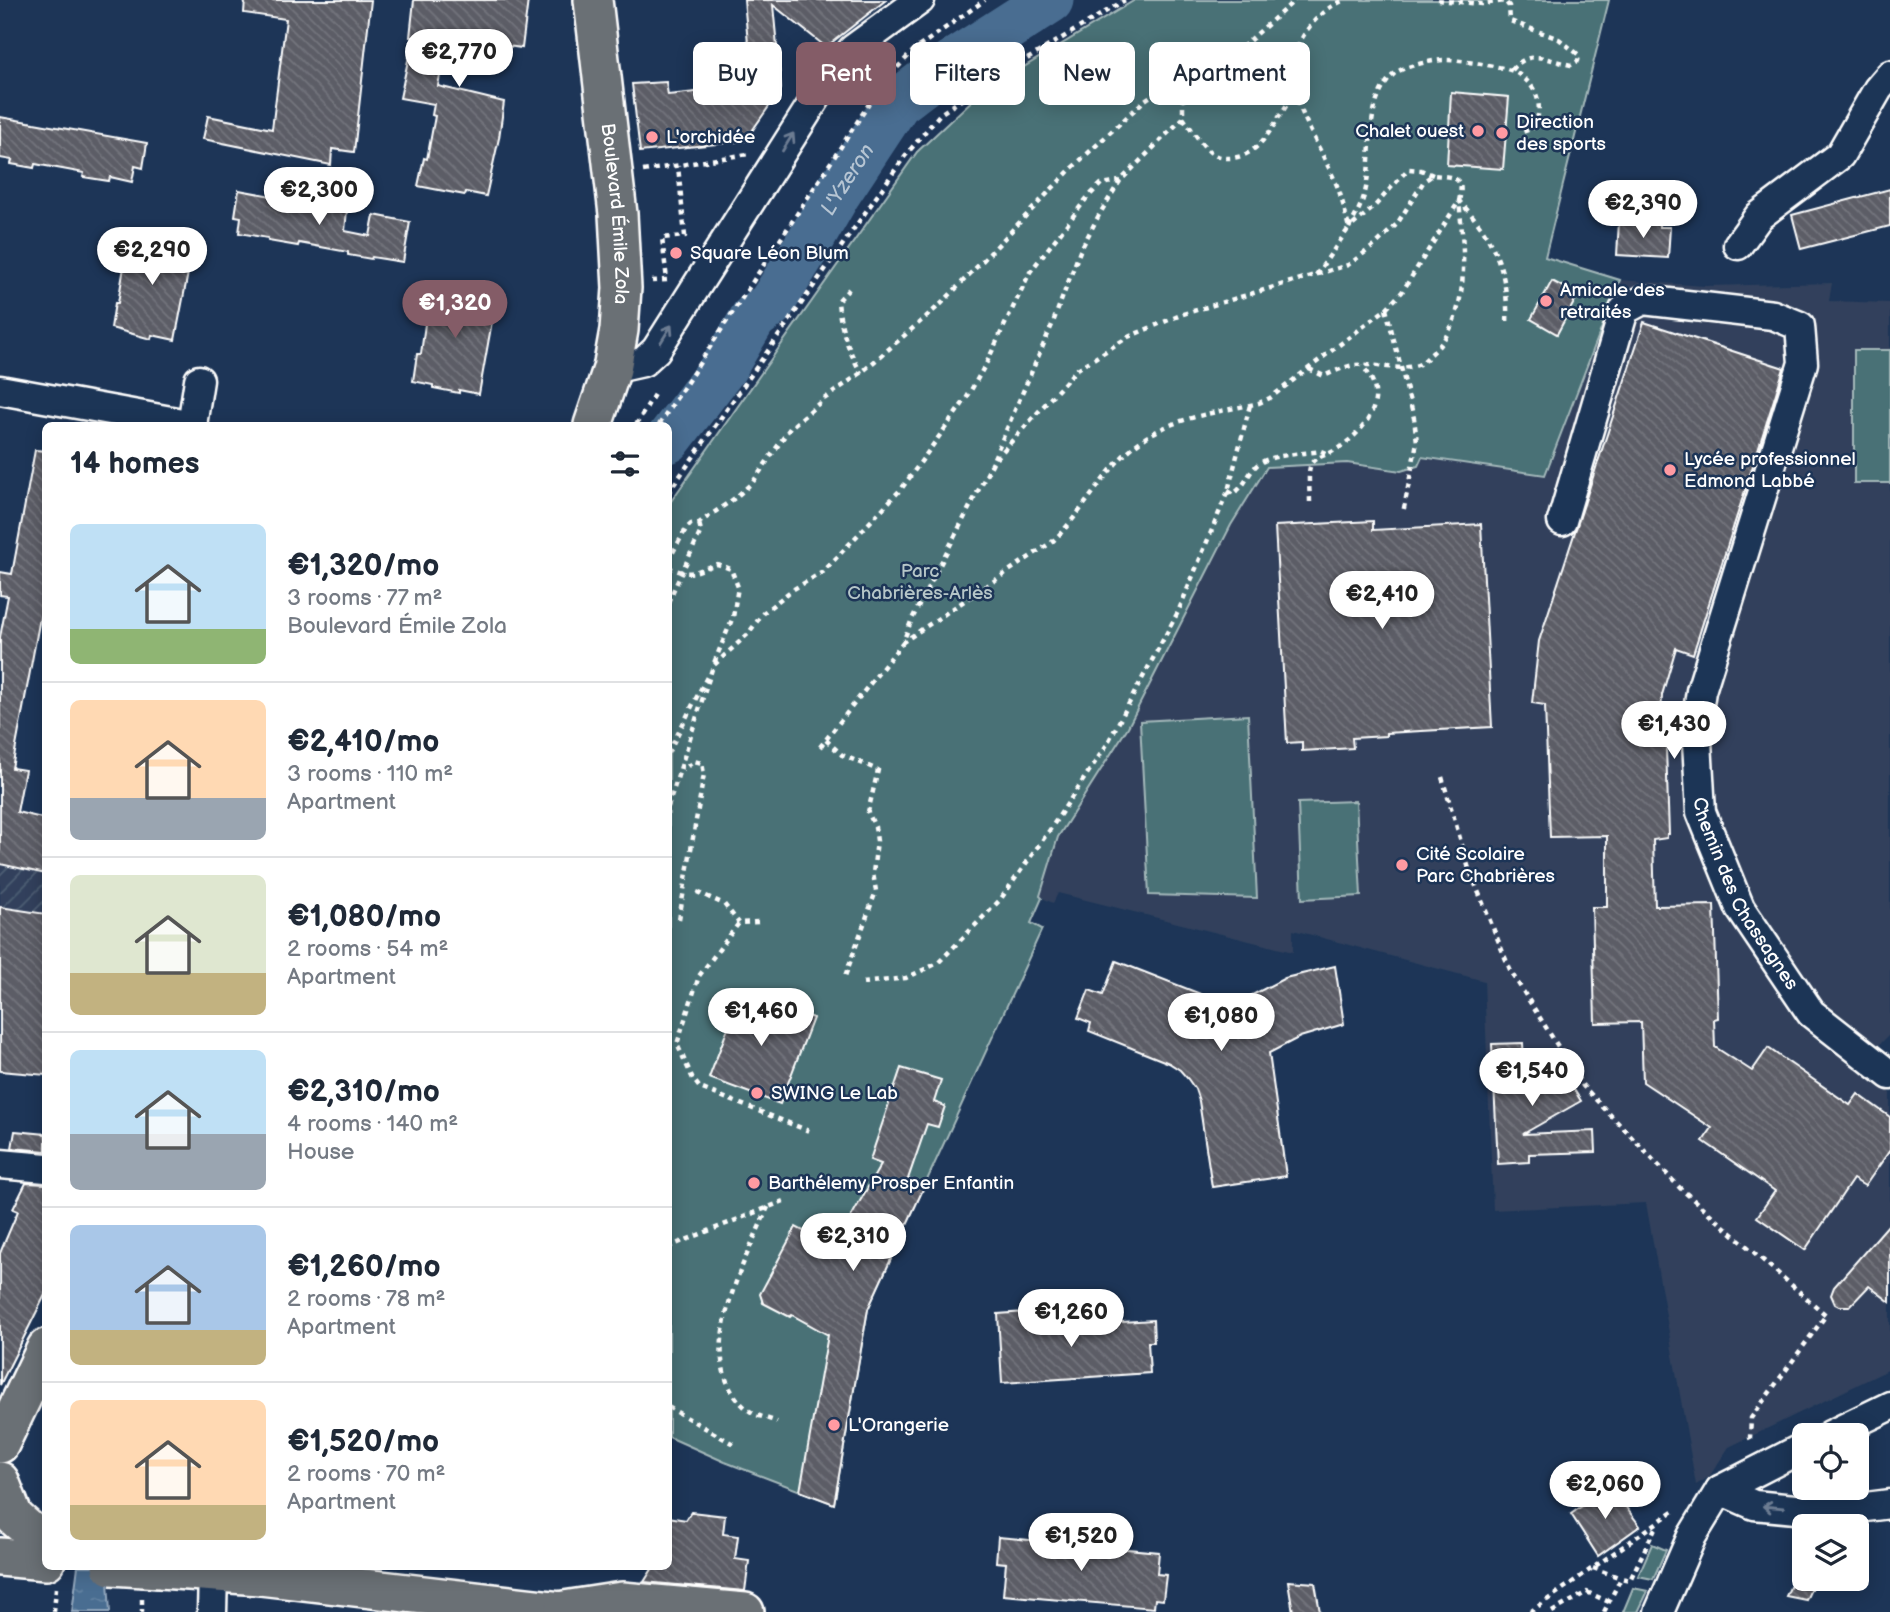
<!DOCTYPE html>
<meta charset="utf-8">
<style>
:root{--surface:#fff;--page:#f2f2f3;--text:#1f2937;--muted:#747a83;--line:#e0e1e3;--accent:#845c67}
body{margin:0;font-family:"Balsamiq Sans",sans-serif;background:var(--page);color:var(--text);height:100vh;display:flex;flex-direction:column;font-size:26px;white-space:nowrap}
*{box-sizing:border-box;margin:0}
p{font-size:23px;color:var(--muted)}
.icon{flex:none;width:38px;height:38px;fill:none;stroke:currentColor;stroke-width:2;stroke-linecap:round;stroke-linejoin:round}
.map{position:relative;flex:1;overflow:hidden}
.side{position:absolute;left:42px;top:422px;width:630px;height:1148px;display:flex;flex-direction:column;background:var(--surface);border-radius:10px;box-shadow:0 4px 18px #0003}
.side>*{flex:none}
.guide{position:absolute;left:693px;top:42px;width:665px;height:63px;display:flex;gap:14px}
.tools{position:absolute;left:1792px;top:1423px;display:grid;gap:14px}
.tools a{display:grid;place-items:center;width:77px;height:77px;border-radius:10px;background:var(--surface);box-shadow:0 4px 18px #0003;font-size:35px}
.price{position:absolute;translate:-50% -60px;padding:0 16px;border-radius:24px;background:#fff;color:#222;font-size:23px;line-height:46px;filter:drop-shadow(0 2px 4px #0008)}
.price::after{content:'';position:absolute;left:50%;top:42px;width:21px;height:16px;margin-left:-10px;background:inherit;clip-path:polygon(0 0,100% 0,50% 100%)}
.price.on{background:var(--accent);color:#fff}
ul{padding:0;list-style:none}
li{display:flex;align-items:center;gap:21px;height:175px;padding:0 28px}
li+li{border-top:2px solid var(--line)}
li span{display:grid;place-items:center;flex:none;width:196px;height:140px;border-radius:10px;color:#555}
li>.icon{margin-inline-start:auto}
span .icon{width:84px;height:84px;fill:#fffc;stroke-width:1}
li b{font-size:30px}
h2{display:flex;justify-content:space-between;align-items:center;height:84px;padding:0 28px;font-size:30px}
.pill{padding:0 24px;border-radius:10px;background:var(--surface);box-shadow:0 4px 18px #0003;font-size:24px;line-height:63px}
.pill.on{background:var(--accent);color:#fff}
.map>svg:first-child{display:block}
.built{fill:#30415c}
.industrial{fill:url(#industrial-furrows)}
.green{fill:#487176;stroke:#a4b8ba;stroke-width:2}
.water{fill:url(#water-ripples);stroke:#92a7bd;stroke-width:2}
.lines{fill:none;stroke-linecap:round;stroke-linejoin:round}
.river{stroke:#496d91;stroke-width:47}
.building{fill:url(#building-back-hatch);stroke:#fff;stroke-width:2}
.minor-casing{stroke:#fff;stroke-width:33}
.major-casing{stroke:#fff;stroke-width:42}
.path{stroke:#fff;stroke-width:4.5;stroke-dasharray:5 5;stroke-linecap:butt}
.minor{stroke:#1d3557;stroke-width:28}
.major{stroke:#6b6f75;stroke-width:37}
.major-bridge-casing{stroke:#fff;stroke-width:42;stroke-linecap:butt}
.major-bridge{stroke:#6b6f75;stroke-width:37}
.oneway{stroke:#6c7c92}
.poi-dot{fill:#ff9aa2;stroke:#1d3557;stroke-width:2.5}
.labels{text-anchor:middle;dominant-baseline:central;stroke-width:5;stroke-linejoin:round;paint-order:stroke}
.poi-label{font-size:19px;fill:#fff;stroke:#1d3557;text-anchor:start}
.street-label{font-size:19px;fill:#fff;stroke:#1d3557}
.park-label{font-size:19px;fill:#b6c6c8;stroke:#1d3557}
.water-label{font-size:21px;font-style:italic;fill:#b6c5d3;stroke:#1d3557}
</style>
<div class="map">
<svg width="1890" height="1612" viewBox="0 0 1890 1612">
<defs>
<pattern id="industrial-furrows" width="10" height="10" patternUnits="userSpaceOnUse" patternTransform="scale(1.75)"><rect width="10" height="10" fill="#30415c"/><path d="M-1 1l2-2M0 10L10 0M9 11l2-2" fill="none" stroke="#4f5e74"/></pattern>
<pattern id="water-ripples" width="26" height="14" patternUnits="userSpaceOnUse" patternTransform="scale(1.75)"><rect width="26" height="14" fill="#496d91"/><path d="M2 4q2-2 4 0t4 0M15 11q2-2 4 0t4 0" fill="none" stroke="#6483a2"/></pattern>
<pattern id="building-back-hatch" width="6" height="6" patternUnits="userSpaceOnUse" patternTransform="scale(1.75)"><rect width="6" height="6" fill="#5c5d66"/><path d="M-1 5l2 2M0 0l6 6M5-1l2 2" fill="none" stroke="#74757d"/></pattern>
</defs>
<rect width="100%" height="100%" fill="#1d3557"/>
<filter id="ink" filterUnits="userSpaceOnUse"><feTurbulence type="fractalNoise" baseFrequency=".0143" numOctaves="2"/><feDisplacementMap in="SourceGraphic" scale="14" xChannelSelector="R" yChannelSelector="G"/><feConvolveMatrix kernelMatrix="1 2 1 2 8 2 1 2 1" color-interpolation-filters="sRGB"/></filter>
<g filter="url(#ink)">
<path class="built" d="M1620,280L1705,286L1832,283L1829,301L1890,303V1034L1878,1046L1890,1056V1369L1729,1447L1709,1477L1696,1485L1646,1203L1493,1210L1484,981L1293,930V952L1058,893L1053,903L1040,897L1058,837L1128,727L1231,525L1268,467L1347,463L1401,471L1422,457L1545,475Z"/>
<path class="industrial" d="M0,809L45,819V998L0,993Z"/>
<g class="green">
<path d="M1135,0H1609L1545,257L1620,280L1545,475L1422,457L1418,466L1401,471L1347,463L1267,467L1231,525L1128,727L1058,837L1040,896L1042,898L1031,923L1042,929L868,1309L834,1504L725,1462L669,1437V504L917,152L979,94Z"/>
<rect x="1854" y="350" width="36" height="133"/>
<path d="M1248,715L1257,898L1149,895L1140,721Z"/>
<path d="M1356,801L1361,896L1302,899L1298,803Z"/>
<path d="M1652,1544L1666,1550L1653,1579L1638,1576Z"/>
<path d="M1633,1588L1648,1591L1638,1612H1623Z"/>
</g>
<path class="water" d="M78,1566H107L110,1612H72Z"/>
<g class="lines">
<path class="river" id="s1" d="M668,440L724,367L753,318L771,304L809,243L837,194L897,103L935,74L1050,0"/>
</g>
<g class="building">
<path d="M245,0H371L354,152L332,149L331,165L203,139L208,116L272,129L286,19L244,13Z"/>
<path d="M414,0H528L522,48L465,40L464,44L446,42L438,86L504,102L499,138L486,196L466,192L465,195L418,186L424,158L427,159L435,116L432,115L434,104L400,98L413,37H410Z"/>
<path d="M744,0H886L826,47L773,5L781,89L745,141L640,152L632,84L666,82L668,95L752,86Z"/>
<path d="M1451,92L1509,97L1503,169L1447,165Z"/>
<path d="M0,117L147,143L143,168L135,166L132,182L110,177L109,181L83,177L84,173L35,164L34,168L11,164L12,160L0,158Z"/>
<path d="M1890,189V226L1801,249L1792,215Z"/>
<path d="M239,190L347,210L345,231L370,236L374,215L410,222L403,262L372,257L371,259L348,255V252L299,243L298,246L268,241V238L239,233L241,217L235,216Z"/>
<path d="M1619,221L1659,224V227H1670L1668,258L1617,255Z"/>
<path d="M127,235L147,239L148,235L175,241L174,243L193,247L175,340L152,335L151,339L111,328L115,303H118L125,261L122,260Z"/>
<path d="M1552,281L1578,295L1557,334L1531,319Z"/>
<path d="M430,286L475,292V295L496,299L479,394L459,390V393L433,388V385L413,381L417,354H421Z"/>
<path d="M1644,322L1784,368L1693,654L1676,648L1662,695L1661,718L1665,719L1669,834H1667V838L1653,840L1655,906L1714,905L1718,1018L1714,1019L1715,1047L1752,1071L1768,1048L1850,1105L1858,1094L1890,1117V1150L1865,1186L1853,1179L1805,1250L1757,1217L1775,1191L1703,1141L1712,1128L1643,1082L1641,1022L1595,1023L1592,907H1607V836L1550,837L1545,705L1532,703L1539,641Z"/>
<path d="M35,450L46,451V619L40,618L12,768L25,770L17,812L46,819V874L0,864V637L8,596L0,595V572L12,574Z"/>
<path d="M1373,521V530L1481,524L1492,727L1386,733V736L1352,738L1353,748L1302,751V742L1287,743L1275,526Z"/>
<path d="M0,907L46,914V1075L0,1071Z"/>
<path d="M1116,961L1231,1006L1285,978L1335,966L1344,1024L1300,1037L1269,1053L1286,1176L1212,1187L1199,1101L1195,1089L1188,1079L1180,1070L1169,1063L1089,1031L1091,1023L1078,1018L1089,990L1103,995Z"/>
<path d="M742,991L813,1018L780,1104L709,1078Z"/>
<path d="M1523,1043L1525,1081L1557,1062L1581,1101L1523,1134L1595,1131L1596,1152L1529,1154V1162L1498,1164L1492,1044Z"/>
<path d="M901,1068L941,1080L934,1102L945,1106L938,1127L927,1124L908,1179L925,1185L868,1309L834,1504L800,1491L828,1335L792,1315L790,1317L763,1303L760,1294L796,1227L834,1247L881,1164L870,1160Z"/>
<path d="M15,1131L46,1134V1151L12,1148Z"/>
<path d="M26,1183L46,1184V1293L0,1385V1253L18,1211L13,1209Z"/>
<path d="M1890,1223V1302L1869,1286L1850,1306H1839L1835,1304L1831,1295L1834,1287Z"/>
<path d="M1041,1311L1042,1327L1153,1320L1154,1342H1148L1150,1373L1002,1383L998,1314Z"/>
<path d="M1610,1486L1640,1526L1598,1556L1571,1514Z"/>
<path d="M691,1512L725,1516L723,1534L738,1536L735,1559L749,1561L745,1591L644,1582L654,1566H668V1517L686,1520Z"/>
<path d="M998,1537L1159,1552L1157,1574L1166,1575L1163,1600L1155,1599L1154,1608L1003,1595L1006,1563L996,1562Z"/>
<path d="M1796,1574L1804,1575V1578H1816L1806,1600L1786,1596Z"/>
<path d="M1288,1581L1315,1583L1320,1612H1293Z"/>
</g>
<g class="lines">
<defs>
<g id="minor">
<path d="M1738,245L1759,216L1840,155L1878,89L1890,75"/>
<path d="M612,369L643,362L656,350L823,87L853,49L920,0"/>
<path d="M0,390L193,425"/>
<path d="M192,425L199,380"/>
<path id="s2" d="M1562,521L1624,310L1643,300L1773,315L1800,326L1803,363L1701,691L1696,724L1701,812L1740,908L1811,1013L1890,1075"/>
<path d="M0,1164L46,1168"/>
<path d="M1830,1435L1890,1406"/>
<path d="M1720,1490L1754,1505L1826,1512L1890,1504"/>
<path d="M212,1612L213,1573"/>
<path d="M1659,1612L1692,1536L1720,1490L1804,1447"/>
</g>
<g id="major">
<path id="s3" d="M593,0L618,214L622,288L619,330L612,369L593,425"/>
<path d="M0,1444L46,1348"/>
<path d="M0,1481L14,1517L46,1545"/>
<path d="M0,1557L46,1561"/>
<path d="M160,1569L260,1576L570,1612"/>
<path d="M564,1610L622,1601L745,1612"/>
</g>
</defs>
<use href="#minor" class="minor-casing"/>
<use href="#major" class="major-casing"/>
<g class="path">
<path d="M1438,0L1482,4L1505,1L1509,6L1510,21L1559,39L1579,55L1578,61L1571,65C1547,60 1530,48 1512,70"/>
<path d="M1183,118C1192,129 1200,143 1210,152C1214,156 1220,157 1225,158C1264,160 1274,117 1295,95"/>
<path d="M643,171L748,154"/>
<path d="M1353,225L1373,208L1408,169L1421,170L1433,175"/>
<path d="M1349,228C1356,215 1363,203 1366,188C1373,152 1364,103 1393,75C1400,67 1432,60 1444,60C1454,59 1505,67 1513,71C1536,83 1546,105 1533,128L1520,133"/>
<path d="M1316,275L1349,228C1345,213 1342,196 1335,181C1323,153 1293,104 1292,76C1291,44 1316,10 1345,0"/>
<path d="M652,281L667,280L662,238L685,236L678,166"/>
<path d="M849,289L838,301C840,328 848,349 861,373"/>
<path d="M1386,309L1414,418L1417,442L1403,513"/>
<path d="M1309,369L1324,376C1333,372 1344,367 1354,365C1374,363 1394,371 1414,366C1421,365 1426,359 1431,354C1472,318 1464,249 1459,201C1495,238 1509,274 1507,325"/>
<path d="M636,425L656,391"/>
<path d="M659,425L882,84L914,50L985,0"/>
<path d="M994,458L1052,325L1080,251L1099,215L1120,181L1183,118V100"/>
<path d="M1228,491L1233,494C1246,485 1246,477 1255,467C1266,454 1303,454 1321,451L1328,454"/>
<path d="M668,493L905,156L940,114L976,90L1125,0"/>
<path d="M1310,502C1310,491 1307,473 1311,464C1315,457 1324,456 1330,453C1362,436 1394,399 1362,366"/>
<path d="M668,561L686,529L691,524L699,523L735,498L753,482L790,428L824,399L861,373L942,303L1071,169L1145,100C1159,90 1168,90 1183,100L1295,0"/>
<path d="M668,567C692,578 695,571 717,564L731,569L738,587L733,617L714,663"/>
<path d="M668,602L701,531L699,523"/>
<path d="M826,740L842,755L878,770L868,812L875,827L877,841L873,873L876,891L844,979"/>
<path d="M820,747L903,642L912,619L993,462L1076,370L1128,337L1183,314L1348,265L1375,245L1397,224L1424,181L1433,175C1454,177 1465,176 1459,201L1402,292L1386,309L1270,398L1259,403C1202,416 1154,418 1114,466C1092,492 1076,519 1052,542L903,642"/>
<path d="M668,753L707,677"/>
<path d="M1442,777L1469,869L1511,972L1583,1086L1680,1188L1826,1315L1751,1418L1750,1438L1752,1442"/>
<path d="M668,807L713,666L748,634L763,613L792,590L823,572L902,488L966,399L987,362L1030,272L1087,198L1101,184L1120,181"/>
<path d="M697,892L724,904L739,923"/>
<path d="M679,919L704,774L702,763L694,761L683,770"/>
<path d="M758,922L739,923L699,976L677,1044L693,1079L700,1088L809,1131"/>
<path d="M863,983L906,978L938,963L1000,900L1049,831L1106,746L1178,612L1228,491L1250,405"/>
<path d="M768,1207C745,1261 689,1361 747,1409C755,1416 768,1418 777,1422"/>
<path d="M668,1247L784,1201"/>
<path d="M668,1407L737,1446"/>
<path d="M1593,1568L1621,1578"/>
<path d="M142,1599V1612"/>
<path d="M54,1612L56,1588"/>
<path d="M1530,1612L1675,1510"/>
<path d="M1552,1612L1587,1592L1609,1602"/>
<path d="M1604,1612L1621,1578L1630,1580L1656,1526"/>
</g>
<use href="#minor" class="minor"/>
<use href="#major" class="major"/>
<defs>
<path id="major-bridge" d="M111,1566L160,1569"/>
</defs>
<use href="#major-bridge" class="major-bridge-casing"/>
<use href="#major-bridge" class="major-bridge"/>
</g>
<defs><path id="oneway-shaft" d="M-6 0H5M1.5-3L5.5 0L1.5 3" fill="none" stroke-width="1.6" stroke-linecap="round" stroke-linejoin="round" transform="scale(1.75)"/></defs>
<g class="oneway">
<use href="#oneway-shaft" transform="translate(788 142) rotate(-58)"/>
<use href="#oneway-shaft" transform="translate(666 334) rotate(-58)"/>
<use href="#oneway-shaft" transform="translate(1773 1507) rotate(-175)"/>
</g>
</g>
<g class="poi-dot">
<circle cx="1478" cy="131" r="7"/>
<circle cx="1502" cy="133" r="7"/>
<circle cx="652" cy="137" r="7"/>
<circle cx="676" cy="253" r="7"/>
<circle cx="1546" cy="301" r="7"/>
<circle cx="1670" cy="470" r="7"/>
<circle cx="1402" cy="865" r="7"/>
<circle cx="757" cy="1093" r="7"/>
<circle cx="754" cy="1183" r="7"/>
<circle cx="834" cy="1425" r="7"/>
</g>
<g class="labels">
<g class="poi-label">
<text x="1516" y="122">Direction<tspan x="1516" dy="22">des sports</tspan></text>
<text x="1464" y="131" text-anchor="end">Chalet ouest</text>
<text x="666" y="137">L'orchidée</text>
<text x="690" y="253">Square Léon Blum</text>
<text x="1560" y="290">Amicale des<tspan x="1560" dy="22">retraités</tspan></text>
<text x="1684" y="459">Lycée professionnel<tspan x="1684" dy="22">Edmond Labbé</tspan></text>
<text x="1416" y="854">Cité Scolaire<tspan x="1416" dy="22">Parc Chabrières</tspan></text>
<text x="771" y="1093">SWING Le Lab</text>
<text x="768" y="1183">Barthélemy Prosper Enfantin</text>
<text x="848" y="1425">L'Orangerie</text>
</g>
<g class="street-label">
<text stroke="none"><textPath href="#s3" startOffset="215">Boulevard Émile Zola</textPath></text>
<text stroke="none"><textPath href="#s2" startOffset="996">Chemin des Chassagnes</textPath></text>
</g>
<g class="park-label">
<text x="920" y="571">Parc<tspan x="920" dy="22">Chabrières-Arlès</tspan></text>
</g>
<g class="water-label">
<text stroke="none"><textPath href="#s1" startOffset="318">L'Yzeron</textPath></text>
</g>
</g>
</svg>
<div class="tools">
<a><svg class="icon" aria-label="locate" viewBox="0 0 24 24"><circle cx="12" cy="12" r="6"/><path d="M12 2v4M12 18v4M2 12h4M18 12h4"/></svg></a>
<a><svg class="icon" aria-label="layers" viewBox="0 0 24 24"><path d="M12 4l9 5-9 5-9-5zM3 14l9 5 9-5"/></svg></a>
</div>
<b class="price" style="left:459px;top:89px">€2,770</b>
<b class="price" style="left:319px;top:227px">€2,300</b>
<b class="price" style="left:1643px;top:240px">€2,390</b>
<b class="price" style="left:152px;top:287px">€2,290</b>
<b class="price on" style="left:455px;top:340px">€1,320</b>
<b class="price" style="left:1382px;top:631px">€2,410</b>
<b class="price" style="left:1674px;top:761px">€1,430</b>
<b class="price" style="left:761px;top:1048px">€1,460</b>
<b class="price" style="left:1221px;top:1053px">€1,080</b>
<b class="price" style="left:1532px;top:1108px">€1,540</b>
<b class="price" style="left:853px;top:1273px">€2,310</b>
<b class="price" style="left:1071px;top:1349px">€1,260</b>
<b class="price" style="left:1605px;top:1521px">€2,060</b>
<b class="price" style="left:1081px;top:1573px">€1,520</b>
<div class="guide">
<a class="pill">Buy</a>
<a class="pill on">Rent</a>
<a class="pill">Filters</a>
<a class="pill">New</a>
<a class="pill">Apartment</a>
</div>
<section class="side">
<h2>14 homes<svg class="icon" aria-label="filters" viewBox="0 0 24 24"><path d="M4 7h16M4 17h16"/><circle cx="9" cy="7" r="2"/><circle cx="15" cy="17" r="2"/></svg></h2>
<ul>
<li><span style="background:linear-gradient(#bfe0f5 75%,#8fb573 0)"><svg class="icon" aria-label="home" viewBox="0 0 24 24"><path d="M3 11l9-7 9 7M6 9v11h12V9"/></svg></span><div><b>€1,320/mo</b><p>3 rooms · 77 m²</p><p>Boulevard Émile Zola</p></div></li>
<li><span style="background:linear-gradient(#ffd9b3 70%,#9aa5b1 0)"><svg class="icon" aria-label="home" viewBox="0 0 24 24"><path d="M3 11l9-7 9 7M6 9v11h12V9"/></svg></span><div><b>€2,410/mo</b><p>3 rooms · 110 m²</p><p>Apartment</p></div></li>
<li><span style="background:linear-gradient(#dfe7d0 70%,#c2b280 0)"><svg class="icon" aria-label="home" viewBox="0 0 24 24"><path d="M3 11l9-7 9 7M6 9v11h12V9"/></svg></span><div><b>€1,080/mo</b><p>2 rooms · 54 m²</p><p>Apartment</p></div></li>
<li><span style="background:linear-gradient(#bfe0f5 60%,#9aa5b1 0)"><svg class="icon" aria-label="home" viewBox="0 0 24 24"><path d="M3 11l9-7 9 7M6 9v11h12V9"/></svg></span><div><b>€2,310/mo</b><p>4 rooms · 140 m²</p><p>House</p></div></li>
<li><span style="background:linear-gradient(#a9c7e8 75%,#c2b280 0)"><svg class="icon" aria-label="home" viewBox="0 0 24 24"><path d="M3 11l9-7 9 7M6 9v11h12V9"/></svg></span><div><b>€1,260/mo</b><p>2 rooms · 78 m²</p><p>Apartment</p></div></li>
<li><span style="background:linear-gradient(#ffd9b3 75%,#c2b280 0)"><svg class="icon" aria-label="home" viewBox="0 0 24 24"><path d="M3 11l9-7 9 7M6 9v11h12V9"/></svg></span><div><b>€1,520/mo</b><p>2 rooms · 70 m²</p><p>Apartment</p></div></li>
</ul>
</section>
</div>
